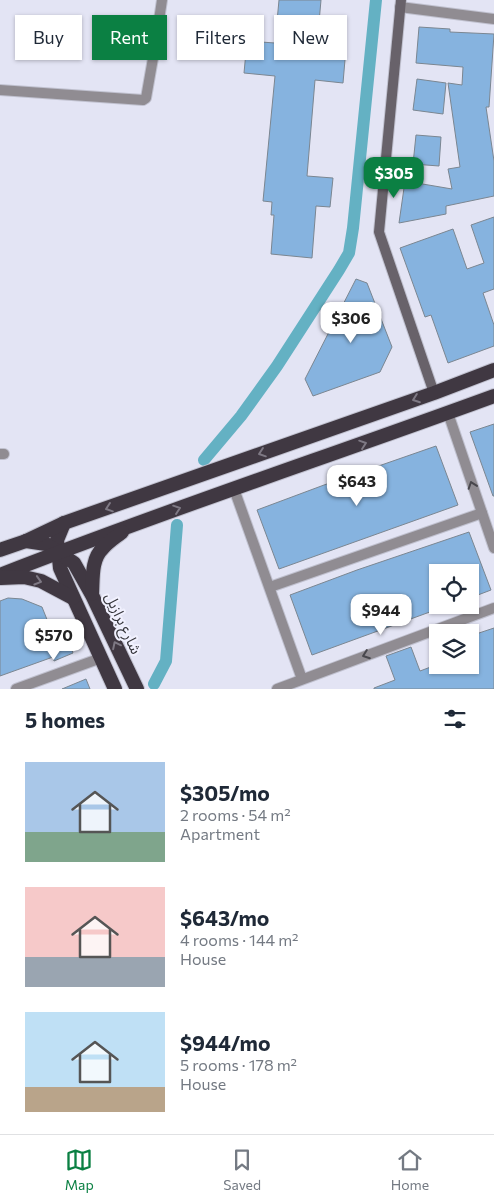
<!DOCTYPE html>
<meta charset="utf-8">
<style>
:root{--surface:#fff;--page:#f2f2f3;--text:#1f2937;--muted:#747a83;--line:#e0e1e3;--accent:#0b8043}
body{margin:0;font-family:Commissioner,"Noto Sans Arabic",sans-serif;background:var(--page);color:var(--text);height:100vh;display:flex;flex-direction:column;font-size:19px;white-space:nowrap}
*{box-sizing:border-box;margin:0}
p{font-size:16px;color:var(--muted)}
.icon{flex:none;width:28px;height:28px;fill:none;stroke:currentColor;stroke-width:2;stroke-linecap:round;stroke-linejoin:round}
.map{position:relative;height:689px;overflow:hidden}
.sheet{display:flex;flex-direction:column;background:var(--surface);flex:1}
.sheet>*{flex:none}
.banner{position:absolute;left:15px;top:15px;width:465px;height:45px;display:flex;gap:10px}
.fabs{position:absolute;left:429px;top:564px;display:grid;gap:10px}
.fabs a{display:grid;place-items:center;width:50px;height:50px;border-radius:0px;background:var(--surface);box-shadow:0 1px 4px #0004;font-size:25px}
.price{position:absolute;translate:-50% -42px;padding:0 11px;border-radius:10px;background:#fff;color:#222;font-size:16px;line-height:32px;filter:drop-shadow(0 1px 2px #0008)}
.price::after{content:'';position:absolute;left:50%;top:30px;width:15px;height:11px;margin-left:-8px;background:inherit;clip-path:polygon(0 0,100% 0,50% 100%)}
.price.selected{background:var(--accent);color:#fff}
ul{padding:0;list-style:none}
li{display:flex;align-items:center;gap:15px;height:125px;padding:0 25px}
li span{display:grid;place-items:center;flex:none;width:140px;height:100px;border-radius:0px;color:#555}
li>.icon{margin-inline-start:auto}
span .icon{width:60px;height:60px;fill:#fffc;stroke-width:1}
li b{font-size:21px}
h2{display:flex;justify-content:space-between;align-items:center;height:60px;padding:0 25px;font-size:21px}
.pill{padding:0 18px;border-radius:0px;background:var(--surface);box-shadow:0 1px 4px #0004;font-size:18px;line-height:45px}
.pill.selected{background:var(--accent);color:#fff}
.dock{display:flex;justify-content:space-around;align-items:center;height:70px;border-top:1px solid var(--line);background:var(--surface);font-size:14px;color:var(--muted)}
.dock a{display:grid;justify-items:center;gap:2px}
.dock .selected{color:var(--accent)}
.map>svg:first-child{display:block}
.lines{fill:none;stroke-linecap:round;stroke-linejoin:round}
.canal{stroke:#64b1c3;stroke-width:12}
.building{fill:#86b3df;stroke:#7b8691}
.minor-casing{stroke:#c0c1cf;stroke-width:12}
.secondary-casing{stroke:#c0c1cf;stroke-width:12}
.trunk-casing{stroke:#c0c1cf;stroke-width:16}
.minor{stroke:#908c92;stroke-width:10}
.secondary{stroke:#68626a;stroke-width:10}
.trunk{stroke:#403842;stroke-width:14}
.oneway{stroke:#7e7984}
.oneway2{stroke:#48474d}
.labels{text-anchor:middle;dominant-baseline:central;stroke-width:4;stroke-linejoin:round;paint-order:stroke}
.street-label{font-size:15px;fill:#36363c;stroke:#f1f1fe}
</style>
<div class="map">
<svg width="494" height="689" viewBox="0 0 494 689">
<rect width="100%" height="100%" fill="#e3e4f4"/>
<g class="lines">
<g class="canal">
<path d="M204,460L241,416L277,366L339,270L349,253L353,228L376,0"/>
<path d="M154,684L166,661L177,525"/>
</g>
</g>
<g class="building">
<path d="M279,0H321L317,45L346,48L343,83L315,80L307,176L333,178L330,207L316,206L312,258L271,254L274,215H271L272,202L263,201L275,76L244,73L247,41L275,43Z"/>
<path d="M419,27L450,29V32L494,34L489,107H486L494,161V196L446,206V214L399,223L405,181L452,189L448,169L460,167L448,83L462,85L463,67L416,63Z"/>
<path d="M417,79L446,83L443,114L413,110Z"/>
<path d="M416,135L441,137L439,166L413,164Z"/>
<path d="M494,217V289L483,293L494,325V346L448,363L431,315L425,317L400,248L453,229L467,269L484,263L471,225Z"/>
<path d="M356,279L367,283L392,347L380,372L313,396L305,379Z"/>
<path d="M494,424V496H493L470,432Z"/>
<path d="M436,446L458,505L279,569L257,510L324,485Z"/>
<path d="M469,532L491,590L470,598V572H438V609L312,655L290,595L357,570Z"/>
<path d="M8,598L22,599L42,607L50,627L61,623L73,653L54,661L53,657L0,676V601Z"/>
<path d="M494,628V689H374V688L395,680L386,656L411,647L420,671L436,665H470V636Z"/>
<path d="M86,679L90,689H62Z"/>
</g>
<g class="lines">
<defs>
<g id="minor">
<path d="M400,7L494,19"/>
<path d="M0,90L143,100L146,98L155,47L162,0"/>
<path d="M448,413L494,548"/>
<path d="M0,454H4"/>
<path d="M234,489L302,679"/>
<path d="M270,587L482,513"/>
<path d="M16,689L101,658"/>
<path d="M277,689L494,608"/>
</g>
<path id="secondary" d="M401,0L379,232L434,393"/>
<g id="trunk">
<path d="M64,523L57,540L60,568L115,689"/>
<path d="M26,541L46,544L74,563L92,595L137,689"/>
<path d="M0,550L26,541L64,523L434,393L494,370"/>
<path d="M0,575C163,511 330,456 494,396"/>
<path d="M1,578L24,577L41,581L73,598"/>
<path d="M92,594C93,579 91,559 103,548C108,542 116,537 122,532"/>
</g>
</defs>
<use href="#minor" class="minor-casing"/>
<use href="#secondary" class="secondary-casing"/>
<use href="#trunk" class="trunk-casing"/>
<use href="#minor" class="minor"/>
<use href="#secondary" class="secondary"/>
<use href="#trunk" class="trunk"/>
</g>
<defs><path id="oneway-chevron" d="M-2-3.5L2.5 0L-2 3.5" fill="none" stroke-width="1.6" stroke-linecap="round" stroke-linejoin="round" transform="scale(1.25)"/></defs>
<g class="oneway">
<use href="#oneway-chevron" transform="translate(416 399) rotate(160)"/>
<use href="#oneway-chevron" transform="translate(363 444) rotate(-19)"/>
<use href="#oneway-chevron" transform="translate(262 453) rotate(161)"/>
<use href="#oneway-chevron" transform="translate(109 508) rotate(161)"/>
<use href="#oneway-chevron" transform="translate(177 509) rotate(-19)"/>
<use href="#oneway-chevron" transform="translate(38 581) rotate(17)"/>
<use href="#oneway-chevron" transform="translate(116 645) rotate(-116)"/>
</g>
<g class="oneway2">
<use href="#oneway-chevron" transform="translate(472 485) rotate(-109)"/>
<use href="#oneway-chevron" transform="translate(366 655) rotate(160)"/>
</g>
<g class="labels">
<g class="street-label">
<text transform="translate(124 623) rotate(65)">شارع برازيل</text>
</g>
</g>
</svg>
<div class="fabs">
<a><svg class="icon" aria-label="locate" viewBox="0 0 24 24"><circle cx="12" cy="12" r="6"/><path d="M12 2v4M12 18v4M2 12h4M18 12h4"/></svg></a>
<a><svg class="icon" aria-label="layers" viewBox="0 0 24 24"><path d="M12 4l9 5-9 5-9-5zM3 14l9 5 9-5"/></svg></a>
</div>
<b class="price selected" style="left:394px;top:199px">$305</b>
<b class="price" style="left:351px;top:344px">$306</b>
<b class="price" style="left:357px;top:507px">$643</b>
<b class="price" style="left:381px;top:636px">$944</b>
<b class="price" style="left:54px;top:661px">$570</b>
<div class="banner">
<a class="pill">Buy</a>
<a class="pill selected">Rent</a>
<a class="pill">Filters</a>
<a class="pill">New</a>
</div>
</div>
<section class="sheet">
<h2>5 homes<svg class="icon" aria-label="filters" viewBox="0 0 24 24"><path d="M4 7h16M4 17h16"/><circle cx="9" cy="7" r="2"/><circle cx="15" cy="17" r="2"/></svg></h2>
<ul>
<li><span style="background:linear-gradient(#a9c7e8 70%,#7fa58c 0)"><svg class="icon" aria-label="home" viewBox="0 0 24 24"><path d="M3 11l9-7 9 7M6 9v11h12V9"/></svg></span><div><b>$305/mo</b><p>2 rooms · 54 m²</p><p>Apartment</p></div></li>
<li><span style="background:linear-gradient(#f6c9c9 70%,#9aa5b1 0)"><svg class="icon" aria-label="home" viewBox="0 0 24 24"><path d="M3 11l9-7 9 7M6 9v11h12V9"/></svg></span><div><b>$643/mo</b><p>4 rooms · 144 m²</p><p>House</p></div></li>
<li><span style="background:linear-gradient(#bfe0f5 75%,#b9a48a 0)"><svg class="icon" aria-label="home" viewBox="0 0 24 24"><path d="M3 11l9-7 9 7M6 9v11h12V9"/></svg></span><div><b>$944/mo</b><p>5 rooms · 178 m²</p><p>House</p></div></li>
</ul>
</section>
<nav class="dock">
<a class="selected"><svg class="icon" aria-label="map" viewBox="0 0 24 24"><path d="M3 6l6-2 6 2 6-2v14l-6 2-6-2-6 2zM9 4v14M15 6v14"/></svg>Map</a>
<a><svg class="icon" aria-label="saved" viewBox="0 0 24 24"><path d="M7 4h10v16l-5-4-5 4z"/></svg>Saved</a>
<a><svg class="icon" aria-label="home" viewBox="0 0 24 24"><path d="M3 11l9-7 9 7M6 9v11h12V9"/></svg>Home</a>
</nav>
